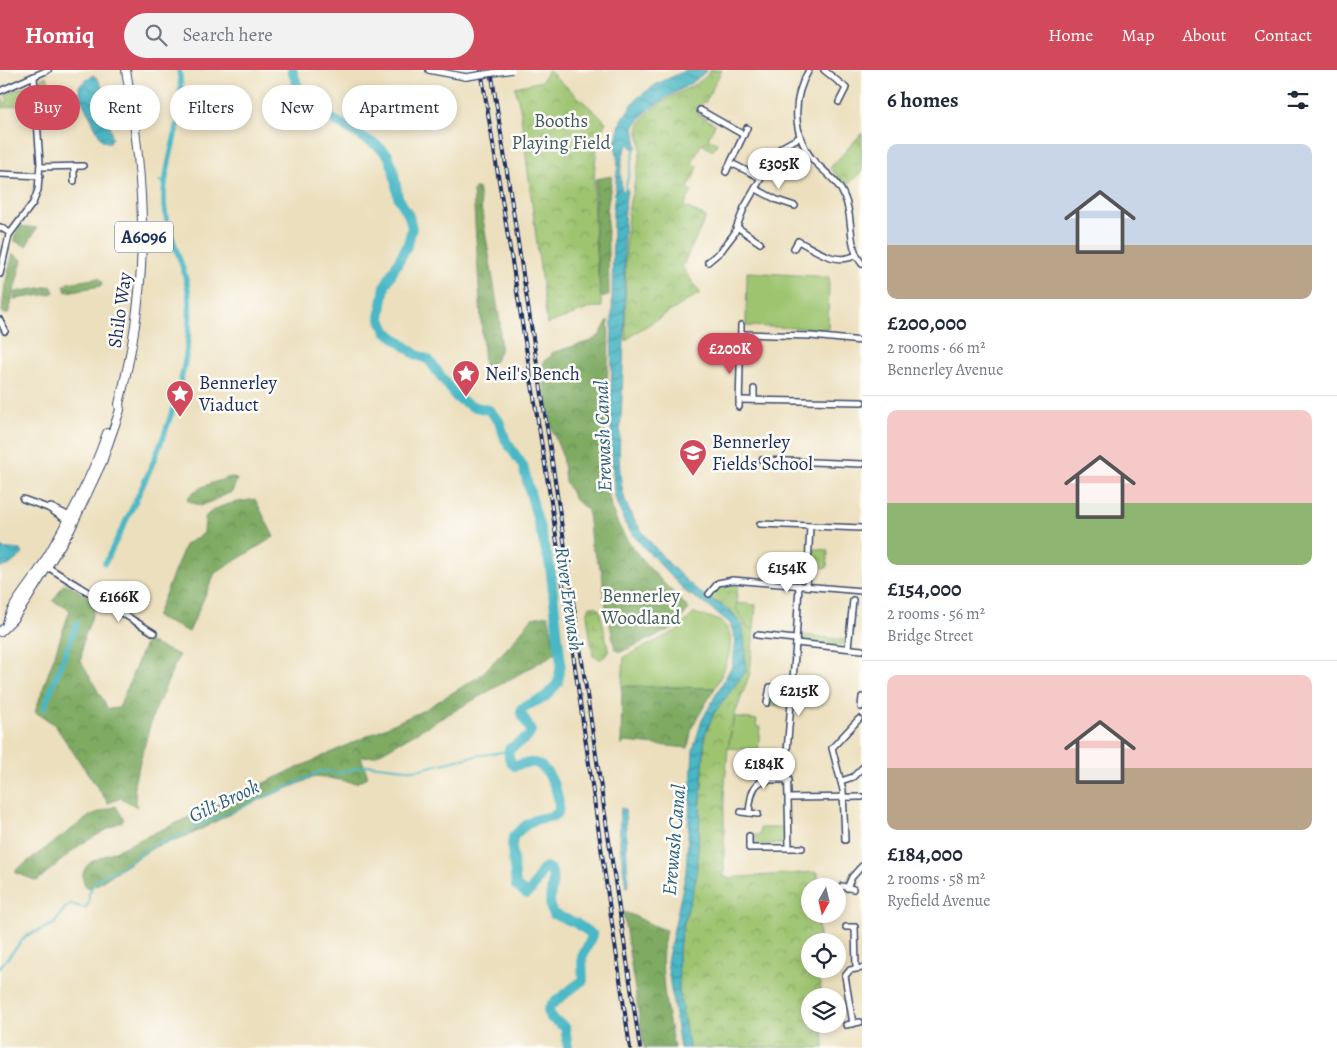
<!DOCTYPE html>
<meta charset="utf-8">
<style>
:root{--surface:#fff;--page:#f2f2f3;--text:#1f2937;--muted:#747a83;--line:#e0e1e3;--accent:#d1495b}
body{margin:0;font-family:Alegreya,serif;background:var(--page);color:var(--text);height:100vh;display:flex;flex-direction:column;font-size:19px;white-space:nowrap}
*{box-sizing:border-box;margin:0}
p{font-size:16px;color:var(--muted)}
.icon{flex:none;width:28px;height:28px;fill:none;stroke:currentColor;stroke-width:2;stroke-linecap:round;stroke-linejoin:round}
.map{position:relative;flex:1;overflow:hidden}
.details{display:flex;flex-direction:column;background:var(--surface);width:475px}
.details>*{flex:none}
.banner{position:absolute;left:15px;top:15px;width:475px;height:45px;display:flex;gap:10px}
.needle{width:32px;rotate:188deg}
.tools{position:absolute;left:801px;top:808px;display:grid;gap:10px}
.tools a{display:grid;place-items:center;width:45px;height:45px;border-radius:50%;background:var(--surface);box-shadow:0 2px 8px #0003;font-size:25px}
.price{position:absolute;translate:-50% -42px;padding:0 11px;border-radius:18px;background:#fff;color:#222;font-size:16px;line-height:32px;filter:drop-shadow(0 1px 2px #0008)}
.price::after{content:'';position:absolute;left:50%;top:30px;width:15px;height:11px;margin-left:-8px;background:inherit;clip-path:polygon(0 0,100% 0,50% 100%)}
.price.current{background:var(--accent);color:#fff}
ul{padding:0;list-style:none}
li{display:grid;align-content:center;gap:10px;height:265px;padding:0 25px}
li+li{border-top:1px solid var(--line)}
li span{display:grid;place-items:center;height:155px;border-radius:10px;color:#555}
li>.icon{margin-inline-start:auto}
span .icon{width:90px;height:90px;fill:#fffc;stroke-width:1}
li b{font-size:21px}
h2{display:flex;justify-content:space-between;align-items:center;height:60px;padding:0 25px;font-size:21px}
.tag{padding:0 18px;border-radius:22px;background:var(--surface);box-shadow:0 2px 8px #0003;font-size:18px;line-height:45px}
.tag.current{background:var(--accent);color:#fff}
header{display:flex;align-items:center;gap:30px;box-sizing:border-box;height:70px;padding:0 25px;background:var(--accent);color:#fff}
header strong{font-size:24px}
nav{display:flex;gap:28px;margin-inline-start:auto;font-size:18px}
.search{width:350px;height:45px;background:var(--page);display:flex;align-items:center;gap:12px;box-sizing:border-box;padding:0 18px;border-radius:28px;color:var(--muted);font-size:19px}
main{display:flex;flex:1;min-height:0}
.map>svg:first-child{display:block}
.green{fill:#9ec46f;stroke:#5c7a66}
.forest{fill:url(#forest-crowns);stroke:#4c6c60}
.wetland{fill:url(#wetland-marsh);stroke:#5c7a66}
.park{fill:url(#park-crowns);stroke:#5c7a66}
.water{fill:url(#water-waves);stroke:#327392}
.lines{fill:none;stroke-linecap:round;stroke-linejoin:round}
.stream{stroke:#4ab7c5;stroke-width:2}
.canal{stroke:#4ab7c5;stroke-width:5.5}
.river{stroke:#4ab7c5;stroke-width:10}
.minor-casing{stroke:#3a496c;stroke-width:8}
.tertiary-casing{stroke:#3a496c;stroke-width:8}
.primary-casing{stroke:#3a496c;stroke-width:10}
.minor{stroke:#fff;stroke-width:5}
.tertiary{stroke:#fff;stroke-width:5.5}
.primary{stroke:#fff;stroke-width:8}
.rail-casing{stroke:#1b2f5e;stroke-width:4}
.rail{stroke:#fdfcf7;stroke-width:2;stroke-dasharray:5.5;stroke-linecap:butt}
.tertiary-bridge-casing{stroke:#3a496c;stroke-width:8;stroke-linecap:butt}
.tertiary-bridge{stroke:#fff;stroke-width:5.5}
.labels{text-anchor:middle;dominant-baseline:central;stroke-width:5;stroke-linejoin:round;paint-order:stroke}
.shield{fill:#fdfcf7;stroke:#5f6c8c;stroke-width:1}
.shield-label{font-size:18px;font-weight:bold;fill:#1b2f5e}
.park-label{font-size:19px;fill:#425c63;stroke:#fdfcf7}
.street-label{font-size:19px;fill:#1b2f5e;stroke:#fdfcf7}
.poi-label{font-size:19px;fill:#1b2f5e;stroke:#fdfcf7;text-anchor:start}
.water-label{font-size:20px;font-style:italic;fill:#2b5f82;stroke:#fdfcf7}
</style>
<header>
<strong>Homiq</strong>
<div class="search"><svg class="icon" aria-label="search" viewBox="0 0 24 24"><circle cx="10" cy="10" r="6"/><path d="M15 15l6 6"/></svg>Search here</div>
<nav><a>Home</a><a>Map</a><a>About</a><a>Contact</a></nav>
</header>
<main>
<div class="map">
<svg width="862" height="978" viewBox="0 0 862 978">
<defs>
<pattern id="forest-crowns" width="20" height="18" patternUnits="userSpaceOnUse" patternTransform="scale(1.25)"><rect width="20" height="18" fill="#7eaa62"/><path d="M2 6a3 3 0 1 1 6 0M12 15a3 3 0 1 1 6 0" fill="none" stroke="#668b54"/></pattern>
<pattern id="wetland-marsh" width="20" height="14" patternUnits="userSpaceOnUse" patternTransform="scale(1.25)"><rect width="20" height="14" fill="#9ec46f"/><path d="M1 5h8M5 5V1M11 12h8M15 12V8" fill="none" stroke="#80a05e"/></pattern>
<pattern id="park-crowns" width="20" height="18" patternUnits="userSpaceOnUse" patternTransform="scale(1.25)"><rect width="20" height="18" fill="#9ec46f"/><path d="M2 6a3 3 0 1 1 6 0M12 15a3 3 0 1 1 6 0" fill="none" stroke="#80a05e"/></pattern>
<pattern id="water-waves" width="16" height="10" patternUnits="userSpaceOnUse" patternTransform="scale(1.25)"><rect width="16" height="10" fill="#4ab7c5"/><path d="M0 5q4-4 8 0t8 0" fill="none" stroke="#3d95a3"/></pattern>
</defs>
<rect width="100%" height="100%" fill="#fdfcf7"/>
<filter id="ink" filterUnits="userSpaceOnUse"><feTurbulence type="fractalNoise" baseFrequency=".02" numOctaves="2"/><feDisplacementMap in="SourceGraphic" scale="10" xChannelSelector="R" yChannelSelector="G"/><feConvolveMatrix kernelMatrix="1 2 1 2 8 2 1 2 1" color-interpolation-filters="sRGB"/></filter>
<filter id="wash" filterUnits="userSpaceOnUse"><feTurbulence type="fractalNoise" baseFrequency=".0096" numOctaves="4" result="noise"/><feDisplacementMap in="SourceGraphic" scale="20" xChannelSelector="R" yChannelSelector="G"/><feGaussianBlur stdDeviation="1.12" result="paint"/><feColorMatrix in="noise" values="0 0 0 0 0 0 0 0 0 0 0 0 0 0 0 0 0 1.4 0 .05"/><feComposite in="paint" operator="in"/></filter>
<g filter="url(#wash)">
<rect width="100%" height="100%" fill="#ecdfbd"/>
<g class="green">
<path d="M46,6L55,23L41,37L39,10Z"/>
<path d="M29,15L31,18L32,32L3,38L1,26L5,33L8,32L5,24Z"/>
<path d="M747,202L829,207L828,259L746,256Z"/>
<path d="M736,533L756,535L754,559L748,558C743,551 735,543 736,533Z"/>
<path d="M694,543C703,546 713,547 721,552C742,566 723,602 715,618L622,616L624,587L676,561Z"/>
<path d="M800,565L846,570L843,575L802,571Z"/>
<path d="M772,619H788L787,636L769,635Z"/>
<path d="M734,647L757,650L756,656L760,657L758,683L754,680L728,678Z"/>
<path d="M758,684L783,685L784,704L760,707L756,701Z"/>
<path d="M760,758H785L784,774H755L754,765H760Z"/>
</g>
<g class="forest">
<path d="M612,106L607,141L609,225L600,227L594,151L596,109Z"/>
<path d="M476,118H478L500,252V281L495,291L484,297L473,121Z"/>
<path d="M20,156L37,158L26,176L15,171L14,167Z"/>
<path d="M13,184L22,190L8,244H5L2,242L5,215Z"/>
<path d="M99,208L102,212L101,216L66,222L64,216L67,213Z"/>
<path d="M51,216L54,222L50,224L14,229L16,222Z"/>
<path d="M608,250C613,312 590,403 620,458C635,487 667,515 689,539L673,558L621,582L615,579L604,526L602,502L591,475L588,440L575,430L565,411L562,385L552,360L542,304L544,291L552,285L551,283L591,271L600,265Z"/>
<path d="M231,407L237,409L232,422L201,436L187,430C191,418 218,411 231,407Z"/>
<path d="M255,429L274,467L215,503L189,562L156,547L185,475L204,463L205,447C219,433 236,433 255,429Z"/>
<path d="M64,514L71,516L97,532L83,571L81,591L108,639L119,638L146,571L179,585L152,648L134,714L137,737L121,728L108,733L54,654L35,642L70,540L53,531Z"/>
<path d="M548,545L556,583L375,686L361,687L368,707L356,713L317,706L245,736L192,764L154,777L98,814L88,818L85,816C81,806 82,800 91,792L424,640L480,606L510,575L532,548Z"/>
<path d="M622,616L715,618L692,657L688,678L625,672L621,676Z"/>
<path d="M116,736L124,750L81,774L37,811L16,803V800L91,745Z"/>
<path d="M623,842C639,846 650,856 666,860C657,898 667,940 674,978H644Z"/>
</g>
<path class="wetland" d="M590,536H596L600,541L609,583L601,589L593,586L587,545Z"/>
<g class="park">
<path d="M548,0L606,52C585,83 596,197 602,237H593L547,254L520,38L515,17L542,11Z"/>
<path d="M710,0H722L705,33L703,32L697,43L715,54L708,69L717,73L713,81L701,74L692,93L698,97L688,118L692,121L684,136L706,147L682,197L700,223L635,263L626,271C625,247 623,138 633,122C635,107 640,91 641,76C641,67 635,63 640,54C654,26 703,19 710,0Z"/>
<path d="M862,63V102L846,116L830,98Z"/>
<path d="M814,479L828,480L827,498L813,497Z"/>
<path d="M725,515H738L736,538L748,558L754,559L750,603L733,650L728,678L724,726V808L818,802V816H810V844H818L819,871H810V899H820L821,926H810V954H823L824,978H689L679,921L678,887L681,864L696,809L705,664L714,643L745,595L740,553L733,543L709,528L714,521Z"/>
</g>
<g class="water">
<path d="M686,0H707C685,23 652,28 634,57L637,77L633,79L629,73C619,85 620,107 622,122L626,118L628,120L626,125C622,163 625,201 625,239C624,268 623,297 622,326C621,359 614,407 628,438C638,462 675,502 696,519C710,532 730,535 740,553C747,568 744,586 746,601L714,643L705,664L696,809L681,864L678,887L679,921L689,978H680L667,892L686,802L693,680L702,650L732,596L736,571L730,553L700,530L687,523L638,471L627,457L617,434L614,420L611,365L613,141L618,93L615,73L621,51L636,29L657,14Z"/>
<path d="M93,5C106,11 110,55 112,69L109,73L102,70L81,29L79,16Z"/>
<path d="M0,478L21,480L23,484L8,496L0,497Z"/>
<path d="M621,738L625,739L628,817L626,816C622,791 617,764 621,738Z"/>
</g>
<g class="lines">
<g class="stream">
<path d="M159,111L166,112"/>
<path d="M625,120L635,77"/>
<path d="M0,897L26,866L54,854L65,838L71,834L85,838L89,833V824L95,811L118,799L151,776L183,765L196,757L303,710L320,701L338,703L368,695L416,700L475,686L509,681"/>
</g>
<g class="canal">
<path d="M105,493C144,415 195,318 189,229C187,192 162,160 164,123C167,79 187,47 179,0"/>
<path d="M44,638L77,553"/>
</g>
<path class="river" d="M292,0L300,22L309,35L378,76L388,85L393,98L398,127L409,146L412,158L408,174L385,216L380,247L386,261L415,284L429,290L457,328L471,336L489,340L499,351L506,371L523,396L550,496L561,593L558,613L545,627L522,638L521,643L531,661L528,667L509,679C508,686 509,692 515,696C522,694 531,691 538,694C551,701 562,729 558,743C552,747 550,747 543,748C532,749 520,759 513,767L512,778L516,816L527,824C536,818 537,804 546,797L551,800C557,814 545,828 553,844L576,853L593,865L582,887L583,910L551,935L548,941L551,948L565,957L568,978"/>
</g>
</g>
<g filter="url(#ink)">
<g class="lines">
<defs>
<g id="minor">
<path d="M809,0C792,28 792,64 813,90C825,103 839,111 845,128C854,150 847,175 862,194"/>
<path d="M824,0L846,18L839,32"/>
<path d="M0,21L48,0"/>
<path d="M700,40L744,65"/>
<path d="M731,93L761,108"/>
<path d="M74,96V111"/>
<path d="M40,97L83,96"/>
<path d="M726,102L747,58"/>
<path d="M0,104L40,106"/>
<path d="M756,119L777,130L795,136"/>
<path d="M0,157L10,163"/>
<path d="M737,157L760,173"/>
<path d="M794,178L798,171C816,180 836,196 856,185"/>
<path d="M708,192L721,181L734,164L744,138L774,85L782,77L800,67"/>
<path d="M0,204L9,165L33,133L38,120L40,93L34,7"/>
<path d="M0,250L5,261"/>
<path d="M741,264L811,266L862,271"/>
<path d="M739,330L862,332"/>
<path d="M754,330V319"/>
<path d="M739,337L741,255"/>
<path d="M762,390L862,394"/>
<path d="M23,429L48,438L68,451"/>
<path d="M48,438L51,437L72,447"/>
<path d="M760,454L862,458"/>
<path d="M46,496L154,563"/>
<path d="M807,516L810,456"/>
<path d="M709,524L718,513L733,510L862,521"/>
<path d="M757,565L795,569"/>
<path d="M796,573L862,580"/>
<path d="M848,578L853,530"/>
<path d="M767,633L770,617H792"/>
<path d="M861,637L862,627"/>
<path d="M841,711L853,707L862,698"/>
<path d="M789,728L862,727"/>
<path d="M741,742L758,744"/>
<path d="M749,743C752,710 757,709 789,710"/>
<path d="M749,766V778H802"/>
<path d="M845,770L843,720L832,678L859,649"/>
<path d="M789,778L787,681L796,573L799,515"/>
<path d="M842,816L853,819"/>
<path d="M847,818L852,807L862,796"/>
<path d="M846,857H855L856,898"/>
<path d="M853,954L845,906L850,900L862,898"/>
<path d="M846,955L860,952"/>
</g>
<path id="tertiary" d="M429,0L466,7"/>
<g id="primary">
<path d="M7,553C12,533 32,513 43,494C67,453 92,408 107,363"/>
<path d="M0,562L13,549L26,531L70,460L102,392L120,340L119,334C150,214 147,121 126,0"/>
</g>
</defs>
<use href="#minor" class="minor-casing"/>
<use href="#tertiary" class="tertiary-casing"/>
<use href="#primary" class="primary-casing"/>
<use href="#minor" class="minor"/>
<use href="#tertiary" class="tertiary"/>
<use href="#primary" class="primary"/>
<defs>
<g id="rail">
<path d="M481,0L552,438L630,978"/>
<path d="M491,0L546,351L640,978"/>
</g>
</defs>
<use href="#rail" class="rail-casing"/>
<use href="#rail" class="rail"/>
<defs>
<path id="tertiary-bridge" d="M466,7L512,0"/>
</defs>
<use href="#tertiary-bridge" class="tertiary-bridge-casing"/>
<use href="#tertiary-bridge" class="tertiary-bridge"/>
</g>
</g>
<defs>
<symbol id="sight-pin" viewBox="-11 -11 22 30"><path d="M0 17L-7.5 6A9.5 9.5 0 1 1 7.5 6Z" fill="#d1495b" stroke="#fdfcf7"/><path d="M0-6L1.8-2.2L6-1.7L2.9 1.2L3.7 5.4L0 3.3L-3.7 5.4L-2.9 1.2L-6-1.7L-1.8-2.2Z" fill="#fff"/></symbol>
<symbol id="school-pin" viewBox="-11 -11 22 30"><path d="M0 17L-7.5 6A9.5 9.5 0 1 1 7.5 6Z" fill="#d1495b" stroke="#fdfcf7"/><path d="M0-5L7-2L0 1L-7-2ZM-4 1L0 2.5L4 1V4Q0 6-4 4Z" fill="#fff"/></symbol>
</defs>
<g fill-rule="evenodd">
<use href="#sight-pin" x="450" y="288" width="32" height="43"/>
<use href="#sight-pin" x="164" y="308" width="32" height="43"/>
<use href="#school-pin" x="677" y="367" width="32" height="43"/>
</g>
<g class="labels">
<rect class="shield" x="115" y="151.5" width="58" height="31" rx="4"/>
<g class="shield-label">
<text x="144" y="167">A6096</text>
</g>
<g class="park-label">
<text x="561" y="51">Booths<tspan x="561" dy="22">Playing Field</tspan></text>
<text x="641" y="526">Bennerley<tspan x="641" dy="22">Woodland</tspan></text>
</g>
<g class="street-label">
<text transform="translate(120 240) rotate(-82)">Shilo Way</text>
</g>
<g class="poi-label">
<text x="485" y="304">Neil's Bench</text>
<text x="199" y="313">Bennerley<tspan x="199" dy="22">Viaduct</tspan></text>
<text x="712" y="372">Bennerley<tspan x="712" dy="22">Fields School</tspan></text>
</g>
<g class="water-label">
<text transform="translate(603 366) rotate(-92)">Erewash Canal</text>
<text transform="translate(569 529) rotate(82)">River Erewash</text>
<text transform="translate(224 731) rotate(-25)">Gilt Brook</text>
<text transform="translate(674 770) rotate(-85)">Erewash Canal</text>
</g>
</g>
</svg>
<div class="tools">
<a><svg class="needle" viewBox="-14 -14 28 28"><path d="M0-13l5 13h-10z" fill="#e53935"/><path d="M0 13l5-13h-10z" fill="#747a83"/></svg></a>
<a><svg class="icon" aria-label="locate" viewBox="0 0 24 24"><circle cx="12" cy="12" r="6"/><path d="M12 2v4M12 18v4M2 12h4M18 12h4"/></svg></a>
<a><svg class="icon" aria-label="layers" viewBox="0 0 24 24"><path d="M12 4l9 5-9 5-9-5zM3 14l9 5 9-5"/></svg></a>
</div>
<b class="price" style="left:779px;top:120px">£305K</b>
<b class="price current" style="left:730px;top:305px">£200K</b>
<b class="price" style="left:787px;top:524px">£154K</b>
<b class="price" style="left:119px;top:553px">£166K</b>
<b class="price" style="left:799px;top:647px">£215K</b>
<b class="price" style="left:764px;top:720px">£184K</b>
<div class="banner">
<a class="tag current">Buy</a>
<a class="tag">Rent</a>
<a class="tag">Filters</a>
<a class="tag">New</a>
<a class="tag">Apartment</a>
</div>
</div>
<section class="details">
<h2>6 homes<svg class="icon" aria-label="filters" viewBox="0 0 24 24"><path d="M4 7h16M4 17h16"/><circle cx="9" cy="7" r="2"/><circle cx="15" cy="17" r="2"/></svg></h2>
<ul>
<li><span style="background:linear-gradient(#c9d6e8 65%,#b9a48a 0)"><svg class="icon" aria-label="home" viewBox="0 0 24 24"><path d="M3 11l9-7 9 7M6 9v11h12V9"/></svg></span><div><b>£200,000</b><p>2 rooms · 66 m²</p><p>Bennerley Avenue</p></div></li>
<li><span style="background:linear-gradient(#f6c9c9 60%,#8fb573 0)"><svg class="icon" aria-label="home" viewBox="0 0 24 24"><path d="M3 11l9-7 9 7M6 9v11h12V9"/></svg></span><div><b>£154,000</b><p>2 rooms · 56 m²</p><p>Bridge Street</p></div></li>
<li><span style="background:linear-gradient(#f6c9c9 60%,#b9a48a 0)"><svg class="icon" aria-label="home" viewBox="0 0 24 24"><path d="M3 11l9-7 9 7M6 9v11h12V9"/></svg></span><div><b>£184,000</b><p>2 rooms · 58 m²</p><p>Ryefield Avenue</p></div></li>
</ul>
</section>
</main>
